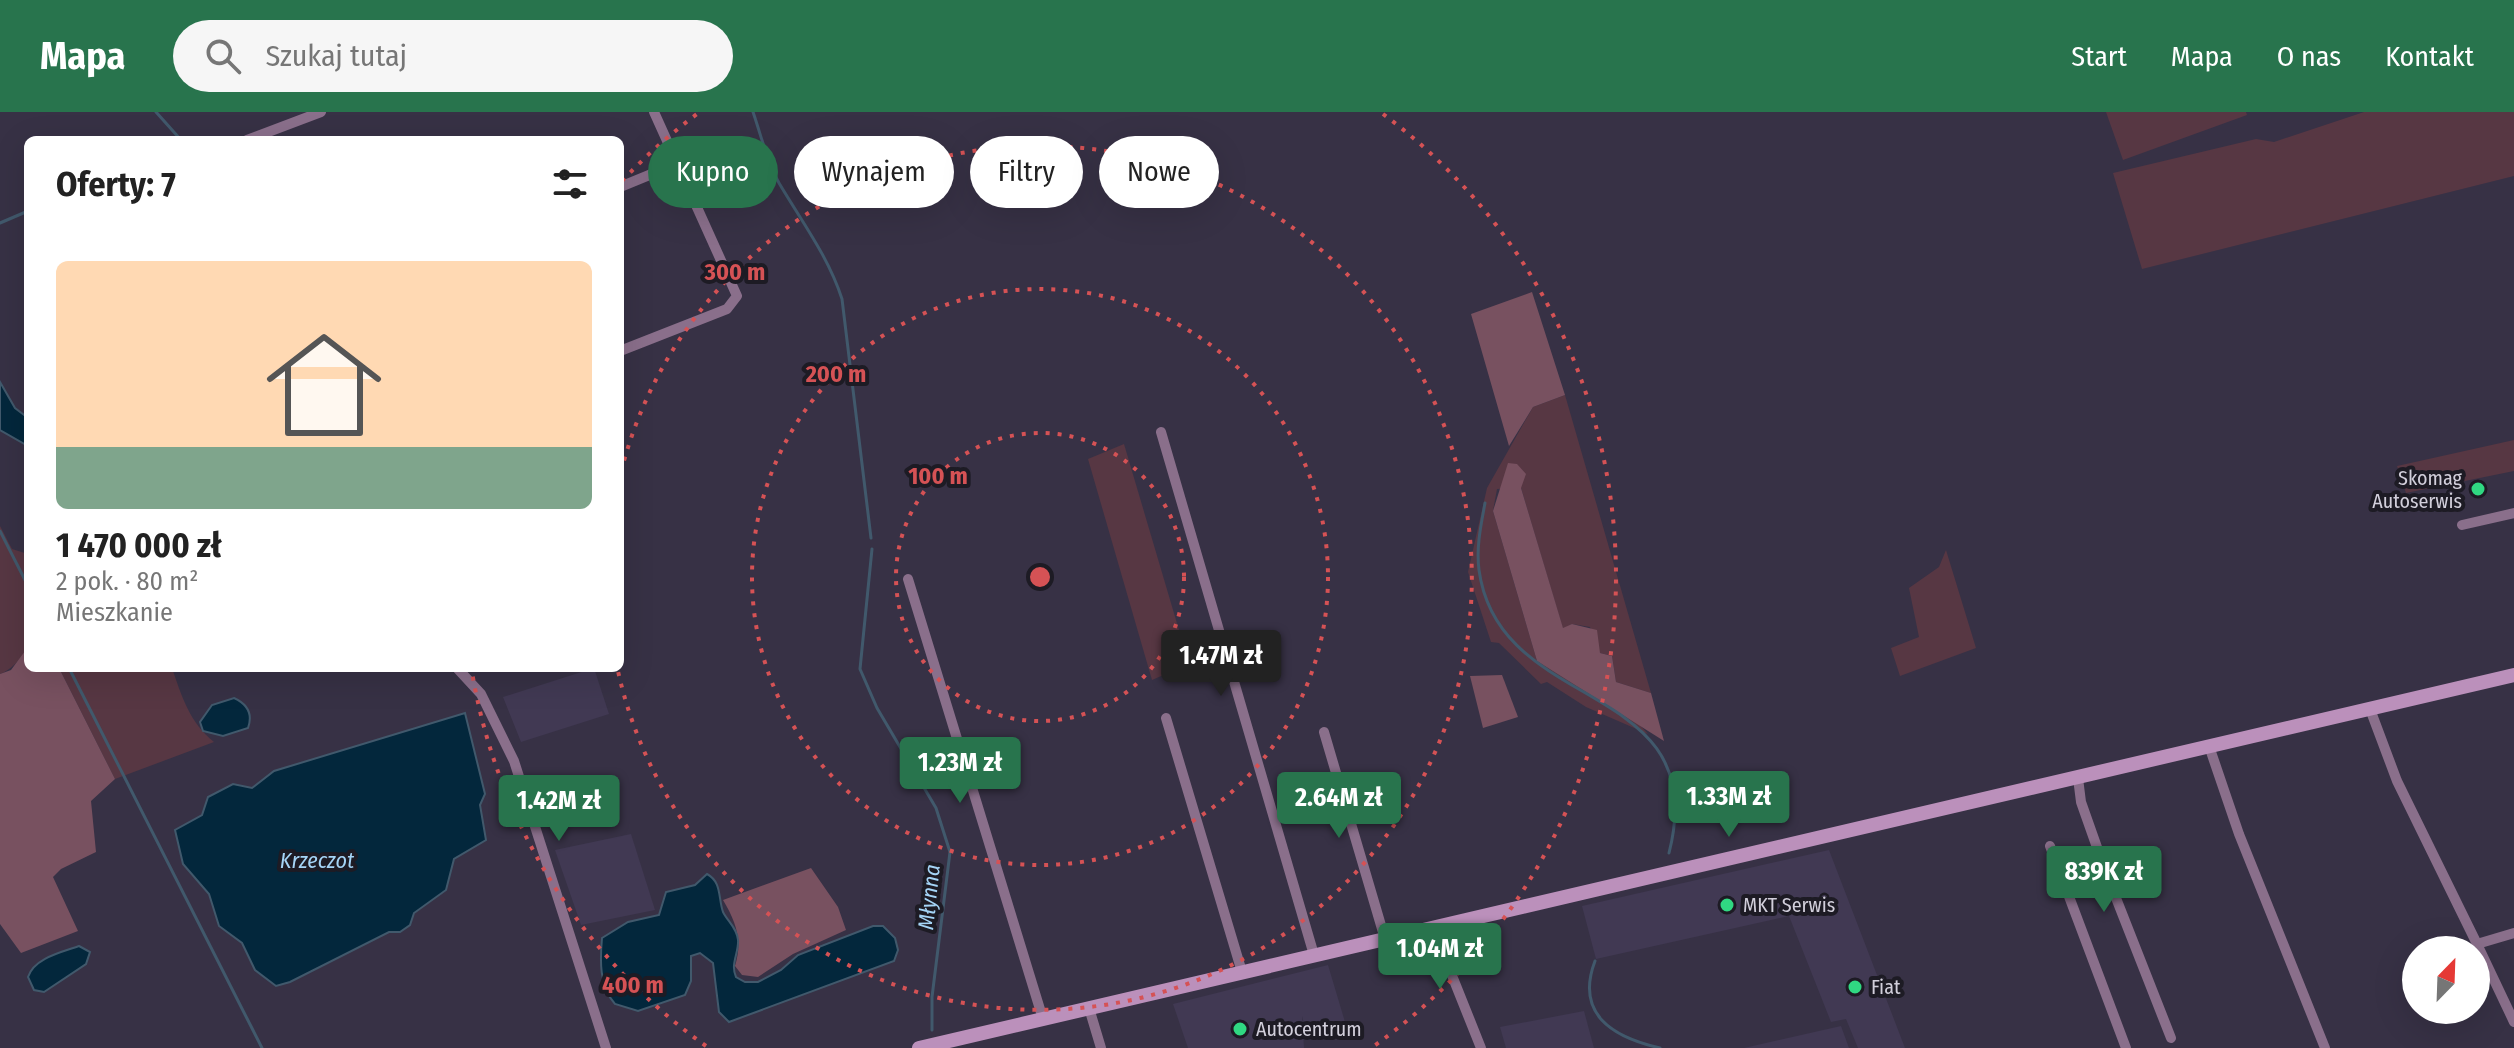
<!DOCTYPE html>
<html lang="pl">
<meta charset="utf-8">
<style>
:root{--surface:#fff;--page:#f6f6f6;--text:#222;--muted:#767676;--line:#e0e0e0;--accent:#28744d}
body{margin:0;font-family:"Fira Sans Condensed",sans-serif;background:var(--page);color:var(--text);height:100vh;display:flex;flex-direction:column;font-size:30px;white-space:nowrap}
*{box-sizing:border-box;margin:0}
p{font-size:26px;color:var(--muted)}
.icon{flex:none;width:44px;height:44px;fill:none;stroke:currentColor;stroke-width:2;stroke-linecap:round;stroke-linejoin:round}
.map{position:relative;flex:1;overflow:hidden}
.panel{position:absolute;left:24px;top:24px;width:600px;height:536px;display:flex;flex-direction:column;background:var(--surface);border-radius:12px;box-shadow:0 8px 32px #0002}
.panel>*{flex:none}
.banner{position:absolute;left:648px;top:24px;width:760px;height:72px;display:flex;gap:16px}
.needle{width:52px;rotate:23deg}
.fabs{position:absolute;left:2402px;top:824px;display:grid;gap:16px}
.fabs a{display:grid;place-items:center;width:88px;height:88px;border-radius:50%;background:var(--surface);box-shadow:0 8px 32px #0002;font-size:40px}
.price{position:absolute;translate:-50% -68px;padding:0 18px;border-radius:8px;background:var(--accent);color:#fff;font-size:26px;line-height:52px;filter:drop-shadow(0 2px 4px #0008)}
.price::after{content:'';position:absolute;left:50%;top:48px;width:24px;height:18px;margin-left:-12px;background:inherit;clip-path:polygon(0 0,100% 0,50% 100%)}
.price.active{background:#222;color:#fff}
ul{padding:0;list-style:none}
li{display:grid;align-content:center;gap:16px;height:424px;padding:0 32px}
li+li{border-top:2px solid var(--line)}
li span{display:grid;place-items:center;height:248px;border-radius:12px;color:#555}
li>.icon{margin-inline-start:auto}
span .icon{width:144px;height:144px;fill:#fffc;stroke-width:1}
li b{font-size:34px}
h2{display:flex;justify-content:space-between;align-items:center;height:96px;padding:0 32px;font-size:34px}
.tag{padding:0 28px;border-radius:36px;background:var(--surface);box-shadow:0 8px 32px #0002;font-size:28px;line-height:72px}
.tag.active{background:var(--accent);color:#fff}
header{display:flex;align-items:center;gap:48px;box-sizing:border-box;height:112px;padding:0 40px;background:var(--accent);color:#fff}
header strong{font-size:38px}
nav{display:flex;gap:44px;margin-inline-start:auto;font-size:28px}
.search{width:560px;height:72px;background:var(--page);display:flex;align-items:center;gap:20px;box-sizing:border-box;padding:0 28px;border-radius:44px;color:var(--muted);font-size:30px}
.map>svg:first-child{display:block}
.built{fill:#413953}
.green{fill:#573743}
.forest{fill:#785160}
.water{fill:#03273c;stroke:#41596c;stroke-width:2}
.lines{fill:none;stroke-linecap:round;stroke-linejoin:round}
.stream{stroke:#41596c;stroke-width:3}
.street{stroke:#8a6f8b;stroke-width:10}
.secondary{stroke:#bb90bb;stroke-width:14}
.ring{fill:none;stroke:#d55255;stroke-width:4;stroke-dasharray:4 8}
.poi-dot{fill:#30d882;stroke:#1d1b24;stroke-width:3}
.labels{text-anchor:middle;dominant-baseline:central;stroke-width:8;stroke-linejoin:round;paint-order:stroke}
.poi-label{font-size:20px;fill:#d2cfdb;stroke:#1d1b24;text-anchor:start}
.water-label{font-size:22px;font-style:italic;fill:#a5d4f6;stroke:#1d1b24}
.centre{fill:#d55255;stroke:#1d1b24;stroke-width:4}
.ring-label{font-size:24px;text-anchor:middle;font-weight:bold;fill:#d55255;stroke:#1d1b24;stroke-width:8;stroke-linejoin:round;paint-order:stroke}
</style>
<header>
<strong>Mapa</strong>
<div class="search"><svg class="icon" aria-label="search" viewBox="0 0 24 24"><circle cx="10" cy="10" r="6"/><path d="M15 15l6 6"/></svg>Szukaj tutaj</div>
<nav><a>Start</a><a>Mapa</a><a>O nas</a><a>Kontakt</a></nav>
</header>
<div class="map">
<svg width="2514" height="936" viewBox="0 0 2514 936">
<rect width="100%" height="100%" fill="#373145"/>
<g class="built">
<path d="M594,556L609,602L521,630L503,585Z"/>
<path d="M631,722L655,798L581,813L555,738Z"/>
<path d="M1829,738L1905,936H1858L1846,907L1831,910L1789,804L1596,847L1582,794Z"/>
<path d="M1328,853L1345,910L1306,918L1302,904L1304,936H1188L1173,892Z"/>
<path d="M1584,899L1594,936H1506L1500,915Z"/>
<path d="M1841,914L1849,936H1744Z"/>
</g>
<g class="green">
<path d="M2106,0H2246L2247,3L2123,48Z"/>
<path d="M2364,0H2514V64L2142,157L2113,61L2256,27L2274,30Z"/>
<path d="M1565,283L1651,581L1616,570L1612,544L1600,541L1590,515L1572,512L1563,517L1521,376L1497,377L1493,399L1537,549L1637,610L1648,622L1586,595L1547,570L1541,572L1499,531L1491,530L1468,460L1487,376L1533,295Z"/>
<path d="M2514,328V359L2406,381L2397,354Z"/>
<path d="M1124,332L1189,552L1152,568L1088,347Z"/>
<path d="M0,414L12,437L28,442C28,454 32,528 27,536C21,547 11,558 0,562Z"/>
<path d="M1946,438L1976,536L1900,564L1891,536L1919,525L1909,476L1939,455Z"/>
<path d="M59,556H172C182,585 190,611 214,630L115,667Z"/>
</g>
<g class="forest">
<path d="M1532,180L1565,283L1533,295L1509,334L1471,202Z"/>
<path d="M1508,351L1517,352L1526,362L1521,376L1563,516L1572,512L1597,518L1600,541L1612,544L1616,570L1651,581L1664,629L1537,549L1493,399Z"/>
<path d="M28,535V556H59L115,667L91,689L96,740L61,757L53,765L78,819L21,841L0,812V562L11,558Z"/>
<path d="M1502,563L1518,605L1483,616L1470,564Z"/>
<path d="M811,756L838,795L846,818L793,842L758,865L742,863L735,854C743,828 736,810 723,788Z"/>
</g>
<g class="water">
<path d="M0,270L15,296L28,306V334L0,318Z"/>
<path d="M234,586C247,592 253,602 248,616L223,624L203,619L200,610L212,593Z"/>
<path d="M465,601L485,682L480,693L486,728L454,747L446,778L414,801L410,813L400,820H389L290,870L276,874L255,858L242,831L219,814L209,782L183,752L175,718L202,703L208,685L233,672L252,676L274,659Z"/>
<path d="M707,762C722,770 718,786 723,800C728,810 737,816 738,828C739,841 730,852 736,865L745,870H758L781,858L798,843L873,814H883L895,826L898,838L894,849L729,910L719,900L713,851L700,841L691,844V869L685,883L638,899L615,892C599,874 600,848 602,826L628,810L659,803L666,780L695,773Z"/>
<path d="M79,834L90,840L86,852L44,880L34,878L28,865C34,846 62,840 79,834Z"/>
</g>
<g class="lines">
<g class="stream">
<path d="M156,0L181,28"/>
<path d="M753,0C761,23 767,50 779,71C802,110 828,144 842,187L871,426"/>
<path d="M0,111L28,99"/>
<path d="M1485,391C1481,413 1476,435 1479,458C1499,605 1714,565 1669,741"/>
<path d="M0,419L28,474"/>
<path d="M872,437L860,557L877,596L936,696L950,740L932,885V918"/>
<path d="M69,556L262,936"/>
<path d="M1595,849C1575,902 1612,925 1660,936"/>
</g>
<g class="street">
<path d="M247,28L321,0"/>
<path d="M620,75L676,52"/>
<path d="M620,239L727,197L737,184L654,0"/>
<path d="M1161,320L1314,843"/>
<path d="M2462,413L2514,401"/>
<path d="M908,467L1043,907"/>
<path d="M457,556L481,582L514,649L606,936"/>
<path d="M2370,597L2397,669L2477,832"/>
<path d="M1166,606L1242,860"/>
<path d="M1324,620L1385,827"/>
<path d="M2209,634L2239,722L2325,936"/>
<path d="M2078,666L2081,690L2105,758L2171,926"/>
<path d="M2050,734L2126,936"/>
<path d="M1437,814V826L1481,936"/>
<path d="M2514,821L2477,832L2514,910"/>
<path d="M1089,896L1101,936"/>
</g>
<path class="secondary" d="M919,936L2514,563"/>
</g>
<g class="ring">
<circle cx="1040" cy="465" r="144"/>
<circle cx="1040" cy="465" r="288"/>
<path d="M621 360A432 432 0 1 1 618 559"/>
<path d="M706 934A576 576 0 0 1 472 560M622 69A576 576 0 0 1 697 2M1383 2A576 576 0 0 1 1374 934"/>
</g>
<g class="poi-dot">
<circle cx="2478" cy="377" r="8"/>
<circle cx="1727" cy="793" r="8"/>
<circle cx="1855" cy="875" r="8"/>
<circle cx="1240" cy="917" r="8"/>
</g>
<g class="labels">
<g class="poi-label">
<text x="2462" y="366" text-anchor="end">Skomag<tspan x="2462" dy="23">Autoserwis</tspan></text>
<text x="1743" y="793">MKT Serwis</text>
<text x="1871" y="875">Fiat</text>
<text x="1256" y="917">Autocentrum</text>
</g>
<g class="water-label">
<text x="317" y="748">Krzeczot</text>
<text transform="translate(929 785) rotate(-84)">Młynna</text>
</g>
</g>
<circle cx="1040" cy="465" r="12" class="centre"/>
<g class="ring-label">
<text x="735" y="168">300 m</text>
<text x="836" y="270">200 m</text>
<text x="938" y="372">100 m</text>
<text x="633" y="881">400 m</text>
</g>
</svg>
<div class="fabs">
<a><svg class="needle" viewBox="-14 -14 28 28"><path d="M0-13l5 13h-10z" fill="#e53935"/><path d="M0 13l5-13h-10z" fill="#767676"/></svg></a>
</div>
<b class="price active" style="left:1221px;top:586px">1.47M zł</b>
<b class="price" style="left:960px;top:693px">1.23M zł</b>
<b class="price" style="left:1729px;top:727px">1.33M zł</b>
<b class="price" style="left:1339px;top:728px">2.64M zł</b>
<b class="price" style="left:559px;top:731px">1.42M zł</b>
<b class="price" style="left:2104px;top:802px">839K zł</b>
<b class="price" style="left:1440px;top:879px">1.04M zł</b>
<div class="banner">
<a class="tag active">Kupno</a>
<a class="tag">Wynajem</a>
<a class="tag">Filtry</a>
<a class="tag">Nowe</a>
</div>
<section class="panel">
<h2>Oferty: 7<svg class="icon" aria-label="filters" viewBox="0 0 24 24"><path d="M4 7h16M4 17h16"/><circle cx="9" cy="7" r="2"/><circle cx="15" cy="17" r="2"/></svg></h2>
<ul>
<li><span style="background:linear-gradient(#ffd9b3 75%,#7fa58c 0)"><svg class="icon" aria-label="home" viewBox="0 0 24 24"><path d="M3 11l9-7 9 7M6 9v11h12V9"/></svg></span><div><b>1 470 000 zł</b><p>2 pok. · 80 m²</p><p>Mieszkanie</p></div></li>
</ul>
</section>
</div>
